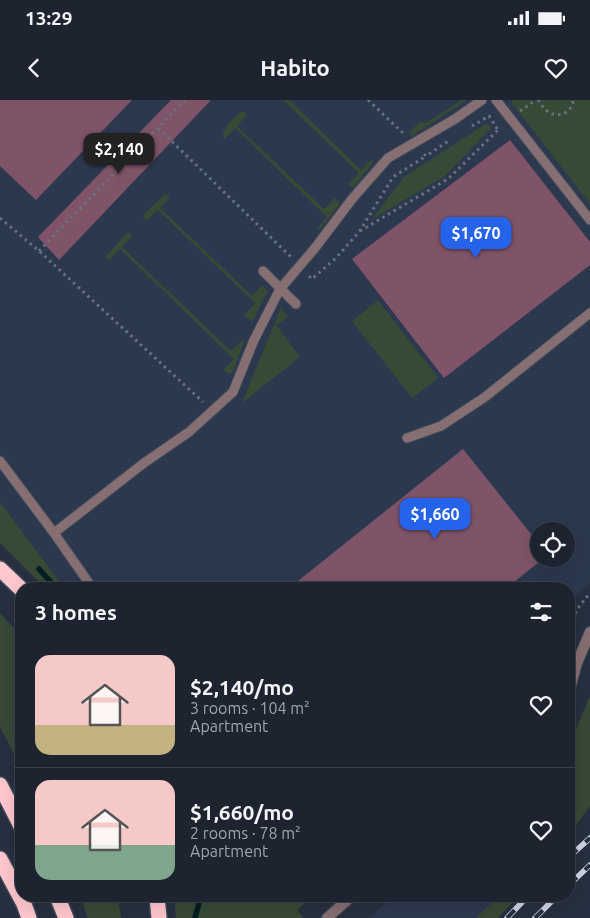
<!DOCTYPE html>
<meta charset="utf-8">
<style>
:root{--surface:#1d2430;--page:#252c38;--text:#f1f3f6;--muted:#a0a4ab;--line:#3b414c;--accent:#2563eb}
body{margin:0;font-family:Ubuntu,sans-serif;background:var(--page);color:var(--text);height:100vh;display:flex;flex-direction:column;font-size:19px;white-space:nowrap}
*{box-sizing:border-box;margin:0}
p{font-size:16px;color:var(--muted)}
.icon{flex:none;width:28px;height:28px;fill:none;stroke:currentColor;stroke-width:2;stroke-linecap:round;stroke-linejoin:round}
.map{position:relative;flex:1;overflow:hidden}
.side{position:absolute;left:15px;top:482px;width:560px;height:320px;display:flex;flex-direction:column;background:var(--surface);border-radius:20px;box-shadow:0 5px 20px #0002,0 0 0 1px var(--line)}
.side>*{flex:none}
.buttons{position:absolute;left:530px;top:422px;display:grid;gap:10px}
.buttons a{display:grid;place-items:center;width:45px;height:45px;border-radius:50%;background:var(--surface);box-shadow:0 5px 20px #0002,0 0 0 1px var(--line);font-size:25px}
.price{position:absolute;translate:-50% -42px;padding:0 11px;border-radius:10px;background:var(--accent);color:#fff;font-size:16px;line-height:32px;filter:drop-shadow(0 1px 2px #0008)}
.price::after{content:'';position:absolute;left:50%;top:30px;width:15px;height:11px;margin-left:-8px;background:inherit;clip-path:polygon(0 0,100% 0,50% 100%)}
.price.active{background:#222;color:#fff}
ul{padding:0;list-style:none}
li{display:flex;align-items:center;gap:15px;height:125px;padding:0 20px}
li+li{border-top:1px solid var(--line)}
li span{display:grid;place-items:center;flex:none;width:140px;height:100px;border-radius:15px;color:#555}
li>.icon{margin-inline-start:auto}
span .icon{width:60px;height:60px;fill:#fffc;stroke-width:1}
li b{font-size:21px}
h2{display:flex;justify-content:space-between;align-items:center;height:60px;padding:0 20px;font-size:21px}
.status{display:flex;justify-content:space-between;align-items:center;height:35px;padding:0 25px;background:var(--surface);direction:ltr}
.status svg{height:14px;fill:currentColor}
header{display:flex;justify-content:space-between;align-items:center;height:65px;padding:0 20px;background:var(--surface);font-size:22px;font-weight:600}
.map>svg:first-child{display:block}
.built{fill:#2c384e;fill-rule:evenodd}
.green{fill:#374a36}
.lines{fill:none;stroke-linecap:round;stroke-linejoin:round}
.stream{stroke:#001e23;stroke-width:5.5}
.building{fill:#7f5469}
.lane-casing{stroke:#424b5a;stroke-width:11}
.street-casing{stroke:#424b5a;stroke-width:12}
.highway-casing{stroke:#424b5a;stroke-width:18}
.path{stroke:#69717f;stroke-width:3;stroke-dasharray:2.5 4;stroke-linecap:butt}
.lane{stroke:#866f72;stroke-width:9}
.street{stroke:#866f72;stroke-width:10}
.highway{stroke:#ffc7ce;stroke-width:15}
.rail-casing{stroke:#cfd6e1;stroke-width:5.5}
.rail{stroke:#273040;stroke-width:4;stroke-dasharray:11;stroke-linecap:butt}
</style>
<div class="status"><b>13:29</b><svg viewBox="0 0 49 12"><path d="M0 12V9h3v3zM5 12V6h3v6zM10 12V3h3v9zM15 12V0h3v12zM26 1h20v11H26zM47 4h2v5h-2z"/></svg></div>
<header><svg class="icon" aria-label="back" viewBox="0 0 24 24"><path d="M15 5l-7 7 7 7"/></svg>Habito<svg class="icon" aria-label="heart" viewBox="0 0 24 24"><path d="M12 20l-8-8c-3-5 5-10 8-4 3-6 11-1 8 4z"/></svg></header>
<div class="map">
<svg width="590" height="818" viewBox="0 0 590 818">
<rect width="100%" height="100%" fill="#273040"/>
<g class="built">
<path d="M0,0H590V483L569,501V489H65L0,402ZM539,431H566V459H539Z"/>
<path d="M394,796H499V797L476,818H369Z"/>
</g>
<g class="green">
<path d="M283,0H289L361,70L372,59L374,61L354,87H351L348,84L359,73Z"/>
<path d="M461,0H467L412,36L409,33L419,22L426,23Z"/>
<path d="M513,0H590V104L512,3Z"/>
<path d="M240,12H245L247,15L237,26L319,104L324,109L335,98L339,101V105L320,129H316L327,117L235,28L224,39C219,30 234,19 240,12Z"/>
<path d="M487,23L491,28L445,76L371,120L404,77Z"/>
<path d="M165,94L170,97L160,108L252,196L262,185L268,192L262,201L254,219L252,221L244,215L255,203L158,110L146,121L143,118L145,113Z"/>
<path d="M128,132L133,135L122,147L231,251L242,240L244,242L232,273H228L223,270L234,259L120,149L108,161L106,158V156Z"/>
<path d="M378,200L438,278L412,298L352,221Z"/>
<path d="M281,207L288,217L276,225L300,257L242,303Z"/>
<path d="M0,402L65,489H46L0,443Z"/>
<path d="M0,513L21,536V667L0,627Z"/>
<path d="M590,596V706L569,734V638L577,627Z"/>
<path d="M80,796H118L121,818H88Z"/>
<path d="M174,796H312L297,810L304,818H176Z"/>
<path d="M499,796H519L498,818H476Z"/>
</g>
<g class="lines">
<g class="stream">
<path d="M39,469L57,489"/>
<path d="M195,818L201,796"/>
</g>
</g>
<g class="building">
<path d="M0,0H132L36,100L0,66Z"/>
<path d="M171,0H211L59,160L38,137Z"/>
<path d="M510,40L590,142V165L444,278L352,159Z"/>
<path d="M463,349L539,444V459H543L505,489H288Z"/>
</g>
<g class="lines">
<defs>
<g id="lane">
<path d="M496,0L590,120"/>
<path d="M263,171L296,204"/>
<path d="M407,338L441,326L485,297L590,213"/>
<path d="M0,361L54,433L93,489"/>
<path d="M54,433L144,363L189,332L233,292L254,240L280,189L315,148L352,99L388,58L455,19L482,0"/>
</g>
<g id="street">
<path d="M569,592L577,563L590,532"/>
<path d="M327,818L352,796"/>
</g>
<g id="highway">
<path d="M0,469L21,489"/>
<path d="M0,685L21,726"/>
<path d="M0,759L24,804L29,818"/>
<path d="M57,796L66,818"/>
<path d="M157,796L159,818"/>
</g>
</defs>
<use href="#lane" class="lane-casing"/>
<use href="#street" class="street-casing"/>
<use href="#highway" class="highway-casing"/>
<g class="path">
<path d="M368,0L404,34"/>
<path d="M538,0C542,6 546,12 553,14C563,17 573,10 573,0"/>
<path d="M520,11L536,0"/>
<path d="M472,26L489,16L498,30L500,28"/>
<path d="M158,28L291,157"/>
<path d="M424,54L426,56L450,40"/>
<path d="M0,118L39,151L203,302"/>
<path d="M360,131L448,79L498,30"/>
<path d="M39,151L185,0"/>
<path d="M309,176L312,179L336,158L359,132L393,77L426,56"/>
<path d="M569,525L578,508L590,493"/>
</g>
<use href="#lane" class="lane"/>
<use href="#street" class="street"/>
<use href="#highway" class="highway"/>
<defs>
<g id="rail">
<path d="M569,757L590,738"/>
<path d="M569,785L590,765"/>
<path d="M507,818L528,796"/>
<path d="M535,818L557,796"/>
</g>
</defs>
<use href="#rail" class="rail-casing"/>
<use href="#rail" class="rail"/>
</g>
</svg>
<div class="buttons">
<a><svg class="icon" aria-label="locate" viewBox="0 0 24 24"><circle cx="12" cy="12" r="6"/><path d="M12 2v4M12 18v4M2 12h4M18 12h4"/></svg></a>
</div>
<b class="price active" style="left:119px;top:75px">$2,140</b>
<b class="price" style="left:476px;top:159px">$1,670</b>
<b class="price" style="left:435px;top:440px">$1,660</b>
<section class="side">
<h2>3 homes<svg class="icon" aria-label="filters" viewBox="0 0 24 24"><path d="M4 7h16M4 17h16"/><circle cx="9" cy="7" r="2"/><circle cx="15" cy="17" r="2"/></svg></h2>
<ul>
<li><span style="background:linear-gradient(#f6c9c9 70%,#c2b280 0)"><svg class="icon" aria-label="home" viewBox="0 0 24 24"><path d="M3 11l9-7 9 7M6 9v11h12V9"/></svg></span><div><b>$2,140/mo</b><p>3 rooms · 104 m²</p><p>Apartment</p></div><svg class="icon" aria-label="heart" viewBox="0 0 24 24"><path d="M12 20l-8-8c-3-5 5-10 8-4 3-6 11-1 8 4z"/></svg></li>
<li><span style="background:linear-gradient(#f6c9c9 65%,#7fa58c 0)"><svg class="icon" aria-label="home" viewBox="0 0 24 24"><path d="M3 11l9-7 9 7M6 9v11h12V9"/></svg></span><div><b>$1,660/mo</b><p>2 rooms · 78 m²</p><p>Apartment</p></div><svg class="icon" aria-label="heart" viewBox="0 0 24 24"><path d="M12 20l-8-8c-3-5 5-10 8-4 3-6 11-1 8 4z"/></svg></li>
</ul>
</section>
</div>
